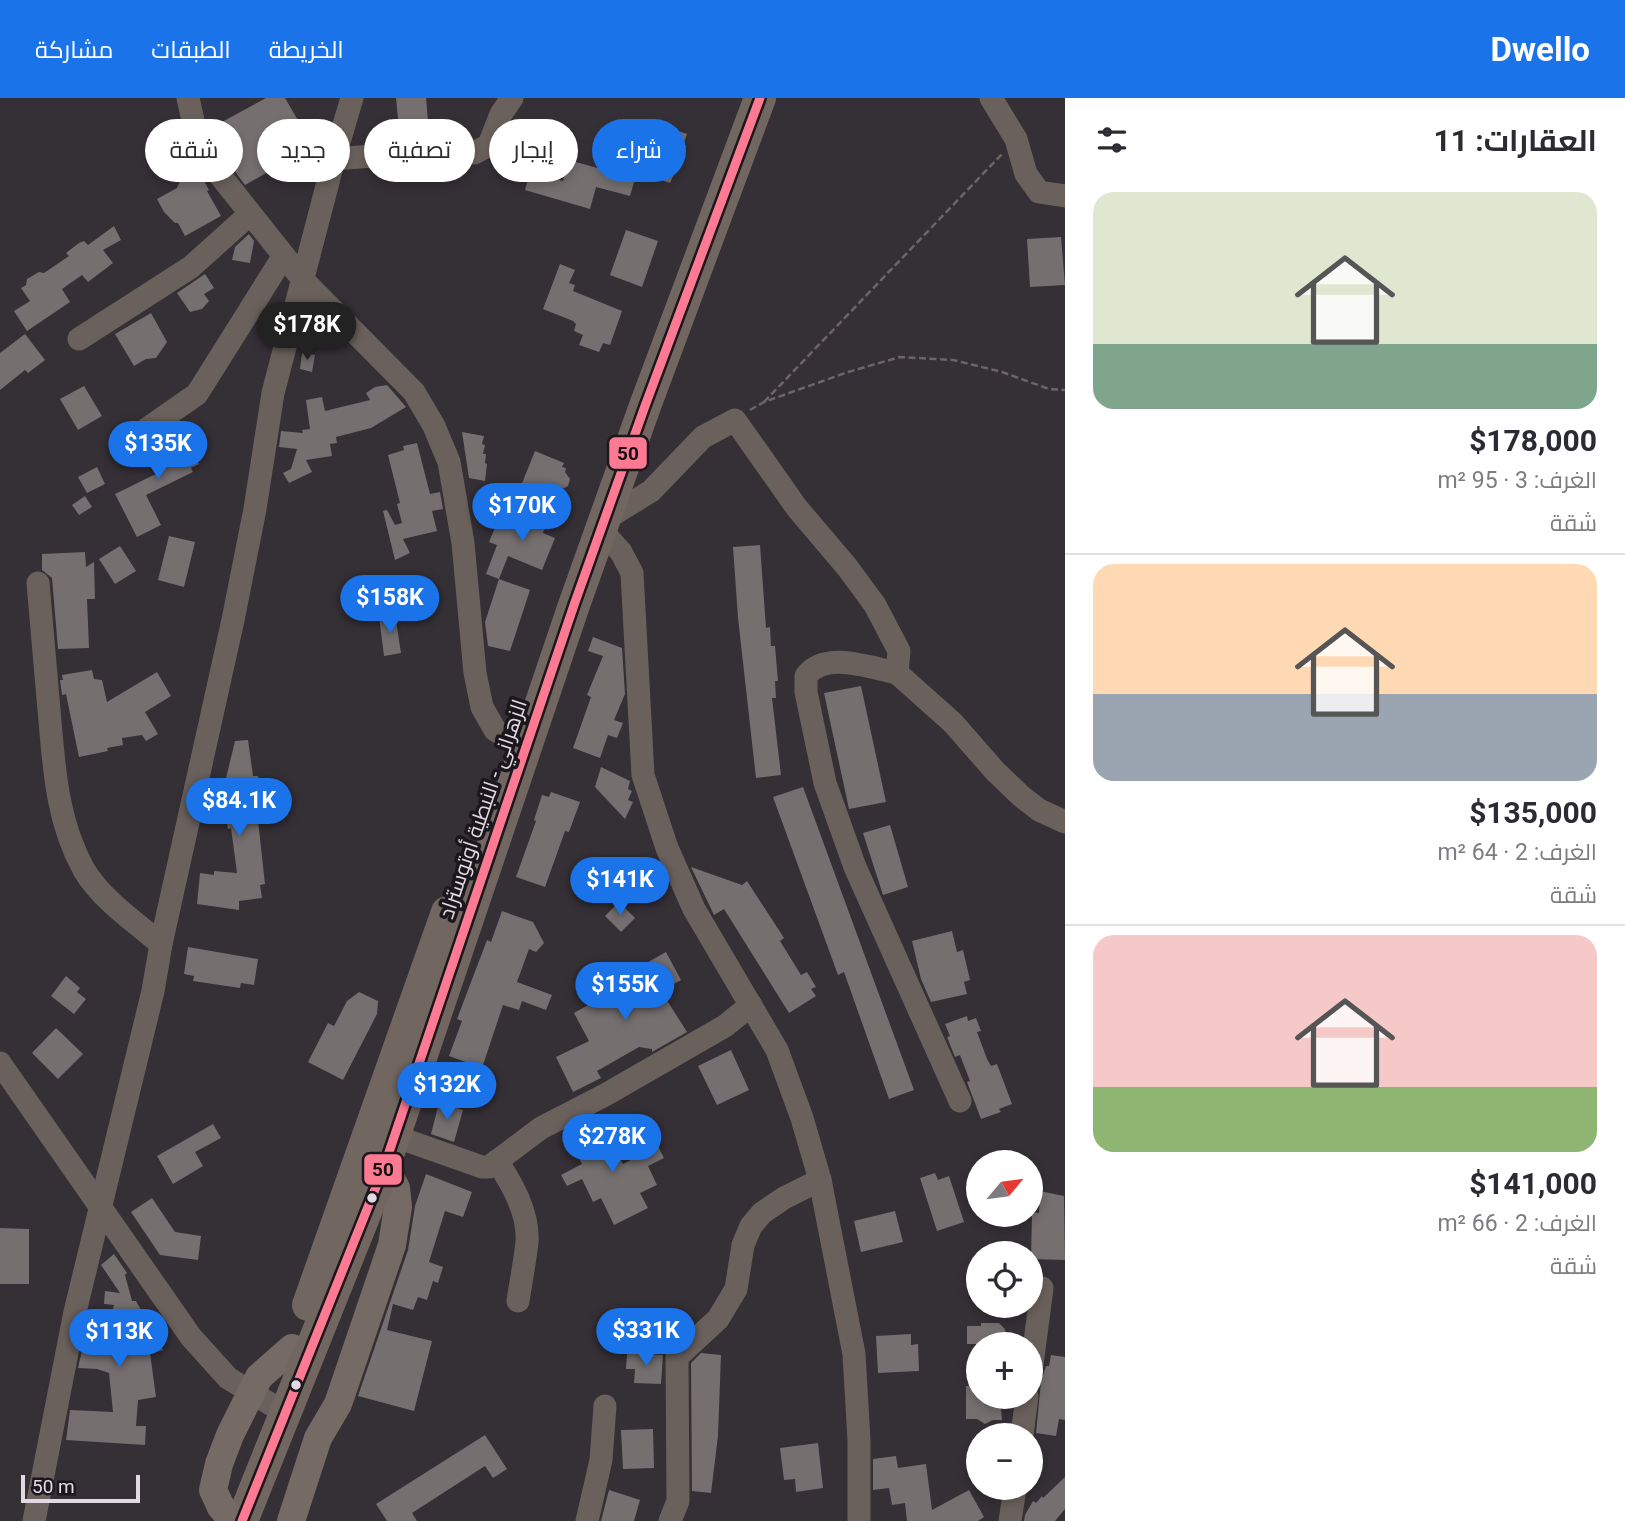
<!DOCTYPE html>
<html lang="ar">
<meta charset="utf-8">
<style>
:root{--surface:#fff;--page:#f2f2f3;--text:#2b2b33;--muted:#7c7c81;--line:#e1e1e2;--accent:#1a73e8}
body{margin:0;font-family:Roboto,Cairo,sans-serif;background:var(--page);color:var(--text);direction:rtl;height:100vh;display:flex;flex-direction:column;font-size:26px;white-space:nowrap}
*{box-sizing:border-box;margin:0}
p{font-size:23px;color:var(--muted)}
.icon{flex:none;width:38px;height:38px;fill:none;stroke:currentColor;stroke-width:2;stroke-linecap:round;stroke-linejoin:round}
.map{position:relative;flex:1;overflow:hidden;direction:ltr}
.sheet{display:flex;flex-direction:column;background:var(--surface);width:560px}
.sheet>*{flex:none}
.guide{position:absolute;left:21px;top:21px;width:665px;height:63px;direction:rtl;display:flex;gap:14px}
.needle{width:46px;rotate:61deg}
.buttons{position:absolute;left:966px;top:1052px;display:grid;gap:14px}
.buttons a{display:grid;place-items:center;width:77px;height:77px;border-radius:50%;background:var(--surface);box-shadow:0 4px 10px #0003;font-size:35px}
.scale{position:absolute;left:21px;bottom:18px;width:119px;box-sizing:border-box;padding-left:7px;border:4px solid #e2dae3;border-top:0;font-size:19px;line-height:24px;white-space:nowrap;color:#e2dae3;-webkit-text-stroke:5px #1c171d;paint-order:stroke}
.price{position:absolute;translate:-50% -60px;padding:0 16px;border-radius:24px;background:var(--accent);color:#fff;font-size:23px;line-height:46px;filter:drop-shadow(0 2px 4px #0008)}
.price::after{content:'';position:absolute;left:50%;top:42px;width:21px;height:16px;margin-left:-10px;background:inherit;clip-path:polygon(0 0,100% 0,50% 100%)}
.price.active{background:#222;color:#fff}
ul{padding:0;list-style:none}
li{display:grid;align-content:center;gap:14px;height:371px;padding:0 28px}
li+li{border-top:2px solid var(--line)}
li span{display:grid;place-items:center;height:217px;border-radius:21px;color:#555}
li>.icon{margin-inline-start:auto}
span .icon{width:126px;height:126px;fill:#fffc;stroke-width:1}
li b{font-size:30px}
h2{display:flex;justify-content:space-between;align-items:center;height:84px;padding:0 28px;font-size:30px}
.tag{padding:0 24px;border-radius:32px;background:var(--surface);box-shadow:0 4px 10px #0003;font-size:24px;line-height:63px}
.tag.active{background:var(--accent);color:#fff}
header{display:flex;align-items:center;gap:42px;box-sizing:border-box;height:98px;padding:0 35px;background:var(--accent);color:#fff}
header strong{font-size:33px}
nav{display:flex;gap:38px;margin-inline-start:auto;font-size:24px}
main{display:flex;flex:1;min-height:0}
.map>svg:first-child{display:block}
.building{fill:#756f70}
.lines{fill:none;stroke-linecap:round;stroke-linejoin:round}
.path{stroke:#6c6565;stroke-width:2.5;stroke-dasharray:7 3.5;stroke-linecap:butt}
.minor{stroke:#6b615c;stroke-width:23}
.major{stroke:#766a64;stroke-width:28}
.highway{stroke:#726661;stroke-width:32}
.major-bridge{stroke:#766a64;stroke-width:28}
.bus-1-casing{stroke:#1c171d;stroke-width:14}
.bus-1{stroke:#fe7a93;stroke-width:9}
.bus-dot{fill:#e2dae3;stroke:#1c171d;stroke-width:2.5}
.labels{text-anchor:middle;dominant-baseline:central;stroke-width:7;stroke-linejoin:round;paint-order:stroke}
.street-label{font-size:21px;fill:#e2dae3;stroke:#1c171d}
.line-badge{stroke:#1c171d;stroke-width:2.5}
.pale-badge-label{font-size:19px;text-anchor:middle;font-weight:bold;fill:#111}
</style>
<header>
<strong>Dwello</strong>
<nav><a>الخريطة</a><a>الطبقات</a><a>مشاركة</a></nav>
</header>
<main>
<section class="sheet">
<h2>العقارات: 11<svg class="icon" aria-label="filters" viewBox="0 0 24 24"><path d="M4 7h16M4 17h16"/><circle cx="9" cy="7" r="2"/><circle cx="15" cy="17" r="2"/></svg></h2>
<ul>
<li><span style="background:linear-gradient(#dfe7d0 70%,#7fa58c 0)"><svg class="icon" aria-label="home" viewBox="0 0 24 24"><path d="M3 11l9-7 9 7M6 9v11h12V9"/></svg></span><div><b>$178,000</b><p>الغرف: 3 · 95 m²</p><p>شقة</p></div></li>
<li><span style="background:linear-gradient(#ffd9b3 60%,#9aa5b1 0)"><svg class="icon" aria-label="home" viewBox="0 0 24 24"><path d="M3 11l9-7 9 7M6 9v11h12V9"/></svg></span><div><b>$135,000</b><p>الغرف: 2 · 64 m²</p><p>شقة</p></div></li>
<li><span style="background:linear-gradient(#f6c9c9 70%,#8fb573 0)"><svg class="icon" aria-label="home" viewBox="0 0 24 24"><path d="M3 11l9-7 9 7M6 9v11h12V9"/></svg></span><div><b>$141,000</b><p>الغرف: 2 · 66 m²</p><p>شقة</p></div></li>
</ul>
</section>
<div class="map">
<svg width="1065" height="1423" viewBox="0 0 1065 1423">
<rect width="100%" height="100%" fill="#352f36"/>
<g class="building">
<path d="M266,0H285L299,24L290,30L303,54L245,87L236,75L211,30Z"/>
<path d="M396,0H426L428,23L408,25L407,21H398Z"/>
<path d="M672,31L687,36L683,47L686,48L670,85L637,74L630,98L596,89L590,111L525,92L530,74L563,83L569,62L622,77L635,43H645L647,39L652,41L653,38L661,41L663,36H670Z"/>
<path d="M197,80L199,83L203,81L209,92L207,93L221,118L185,138L178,125H175L164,114L157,101L177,90L180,83L191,84Z"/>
<path d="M114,128L121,142L103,152L113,165L88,184L82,177L62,191L70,204L27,233L14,213L30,203L21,190L26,187L27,181L39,174L44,175L69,158L66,155L79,145L84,143L88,147Z"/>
<path d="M626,132L658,143L642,189L610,177Z"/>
<path d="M249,136L254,143L250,165L232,162L235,149Z"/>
<path d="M1061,139L1065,187L1030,189L1027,141Z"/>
<path d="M560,166L575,172L569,185L575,187L573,193L622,213L610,247L603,245L599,254L579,247L583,237L574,233L576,226L573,223L543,211Z"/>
<path d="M205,176L214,190L204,196L209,203L202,211L190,214L177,195Z"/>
<path d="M151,215L167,244L156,260L146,261L134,268L115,236Z"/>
<path d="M25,236L45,262L28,275L25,272L0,292V255Z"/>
<path d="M302,255L315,257L312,274L300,271Z"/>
<path d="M387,287L406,309L371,330L336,339L337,345L330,346L332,358L306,362L312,374L289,385L283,375L291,371L297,351L279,349L281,333L303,335L302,332L310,331L306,302L322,299L325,313L370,302L366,295L375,289Z"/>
<path d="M84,288L102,318L78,332L60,301Z"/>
<path d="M187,332L196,350L192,352L199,366L191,370L193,374L146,397L161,427L137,439L115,396L160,374L149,351Z"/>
<path d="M462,334L484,338L482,346L485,347L483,356H486L485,365L487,366L485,383L469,380Z"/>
<path d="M417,345L430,396L440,394L443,411L432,413L437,433L403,441L410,455L395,462L383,413L387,412L395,427L402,425L397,406L400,405L388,357L404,352L403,348Z"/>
<path d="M535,353L564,365L562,369L566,370L565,374L570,381L568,388L558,393L564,401L560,408L552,410L543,435L555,440L542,472L508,458L499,481L530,492L510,553L488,548L485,524L499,481L486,476L497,447L489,444L499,420L489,414L495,402L512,410Z"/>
<path d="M97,369L105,386L87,395L78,379Z"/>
<path d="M85,398L92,409L79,417L72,407Z"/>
<path d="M169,438L195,444L184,489L158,482Z"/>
<path d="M760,447L766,530L770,529L771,548H775L778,583H775L776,600H772L781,677L756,680L738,520L733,449Z"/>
<path d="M120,448L136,473L115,486L99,461Z"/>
<path d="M85,454L86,469L94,464L95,501H87L89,550L58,551L52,480L42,472V456Z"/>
<path d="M395,516L401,555L384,558L379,518Z"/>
<path d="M593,539L622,550L625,596L614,622L623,625L617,640L608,637L600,660L573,650L591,599L587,597L603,558L588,553Z"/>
<path d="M92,572L94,581L102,582L107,604L157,574L171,598L145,614L158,636L146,643L142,637L122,640L123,647L107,650L108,653L79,659L66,596L62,597L60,582H63L62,577Z"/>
<path d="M861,588L886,704L849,711L824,595Z"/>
<path d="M248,642L253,678H258L262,712L257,713L265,786L260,787L262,800L239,803V812L197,806L200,775L214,777V773L237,775L231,730L228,731L222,697L235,643Z"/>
<path d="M601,669L630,683L628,691L632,693L628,702L633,704L625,721L595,689Z"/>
<path d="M803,689L914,992L889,1001L844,874L838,877L773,699Z"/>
<path d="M551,694L580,704L569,734L565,733L545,789L516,779L536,723L534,722L542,697L549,699Z"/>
<path d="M890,727L908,789L883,797L863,735Z"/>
<path d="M691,769L742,787L747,783L784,840L780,843L801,877L807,874L816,889L811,891L816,898L789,915L724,811L714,817Z"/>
<path d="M619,804L635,820L621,834L605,818Z"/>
<path d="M502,813L533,824L544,845L536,854L529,851L517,884L552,897L546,912L522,903L519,912L503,907L482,970L449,958L462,923L457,921L487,842L491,844Z"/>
<path d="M952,833L957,854L963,852L970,882L964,884L967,896L931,904L921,881L912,843Z"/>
<path d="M188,849L258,861L254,887L241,885L240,890L193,883L194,878L184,876Z"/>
<path d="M666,854L681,882L661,893L687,934L652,954V951L639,949L597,973L601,980L573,994L556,959L589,943L574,915L613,893L609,886Z"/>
<path d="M66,878L80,890L77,894L86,901L74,916L51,898Z"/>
<path d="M359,894L378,903L377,916L343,982L308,964L328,925L334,928L347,903Z"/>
<path d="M967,918L968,923L976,920L981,933L977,934L987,961L991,968L997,966L1012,1006L999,1011L1001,1014L981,1021L967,984L970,983L960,957L955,959L947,939L950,938L945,926Z"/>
<path d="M56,930L83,956L58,981L32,955Z"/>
<path d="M731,952L749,992L717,1007L698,968Z"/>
<path d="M439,1005L463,1012L454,1044L431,1036Z"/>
<path d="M213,1026L221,1040L195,1054L203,1068L173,1086L157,1058Z"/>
<path d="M601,1026L623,1066L658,1048L664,1060L648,1068L657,1087L640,1095L648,1110L614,1127L601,1100L593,1104L582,1081L567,1088L561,1077L582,1066L570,1043Z"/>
<path d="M935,1075L938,1082L949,1078L964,1124L937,1133L920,1080Z"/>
<path d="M426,1076L472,1094L463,1119L445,1113L429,1164L443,1169L438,1185L433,1183L427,1202L418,1199L413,1212L393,1206L387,1232L432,1243L414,1313L358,1298L408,1152L415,1108Z"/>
<path d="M1040,1093L1064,1098L1065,1162L1031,1161L1032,1114L1039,1115Z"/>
<path d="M152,1100L175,1134L201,1138L198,1162L160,1157L131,1114Z"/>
<path d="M895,1113L903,1144L861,1154L854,1123Z"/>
<path d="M0,1130L29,1131V1186H0Z"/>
<path d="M114,1156L127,1175L125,1177L132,1203H136L163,1252L150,1255L156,1299L138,1302L136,1328H146L145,1347L66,1342L70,1312L113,1314L109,1275L97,1271L78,1270L84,1243L105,1246L114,1207L104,1206L105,1193L120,1195L101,1167Z"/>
<path d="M981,1225H999L1005,1231L1006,1246H967V1228H981Z"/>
<path d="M911,1236V1247L918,1246L919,1273L878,1275L876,1238Z"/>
<path d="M627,1255L663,1257L661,1286L634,1285L635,1271H626Z"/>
<path d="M701,1255L721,1257L718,1338L711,1395L692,1393L691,1265Z"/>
<path d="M1051,1257L1065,1259V1322L1059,1321L1056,1338L1036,1335L1041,1283L1046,1268H1049Z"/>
<path d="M966,1288H978V1298H1000L1002,1322H993L985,1326L977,1321H966Z"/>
<path d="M653,1331L654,1370L623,1371L621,1332Z"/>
<path d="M485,1337L507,1371L493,1380L485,1368L412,1415L417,1423H387L376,1406Z"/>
<path d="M818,1345L823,1390L796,1394L795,1381L784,1382L780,1350Z"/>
<path d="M896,1358L898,1370L926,1366L932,1412L969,1392L984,1419L978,1423H907L905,1405L892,1407L889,1390L873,1392V1361Z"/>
<path d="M1065,1379V1411L1055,1423H1024L1025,1417L1033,1403L1036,1405L1042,1398L1043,1400Z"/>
<path d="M609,1392L640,1402L634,1423H601Z"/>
</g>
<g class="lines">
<g class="path">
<path d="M764,304L1002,56"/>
<path d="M750,312L764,304L848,274L900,259L953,262L1002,274L1049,291L1065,292"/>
</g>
<g class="minor">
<path d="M188,0L196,36L215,71L304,183L414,294L434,328L449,364L463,445L475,575L482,609L495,632L508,640"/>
<path d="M991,0L1016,41L1026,76L1039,94L1065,98"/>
<path d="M334,61L437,53L474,55L489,47L501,16L512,0"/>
<path d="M79,241L191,169L250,116"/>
<path d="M144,333L197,296L283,159"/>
<path d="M604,422L651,393L703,339L735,322L797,410L847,469L875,507L899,553L897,575L953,625L995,673L1021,698L1039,712L1065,724"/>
<path d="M601,432L621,454L632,475L643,677L667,750L694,811L777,952L802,1020L820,1082L854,1256L859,1342V1423"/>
<path d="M38,485C42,527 45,570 49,612C54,667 56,722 84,772C102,802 135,824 161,846"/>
<path d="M897,575C870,570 826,552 806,578V594L825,685L855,769L960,1003"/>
<path d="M0,965L191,1239L228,1280L272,1307"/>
<path d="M394,1038L482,1069H489L541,1030L605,997L725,928L751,907"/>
<path d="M497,1063C512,1086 529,1115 527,1144C525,1163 521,1183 518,1203"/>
<path d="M1031,1274L1042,1190"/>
<path d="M1022,1337L1027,1298"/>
<path d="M34,1423L75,1214L153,893L161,846L233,522L255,411L273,295L334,61L352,0"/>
<path d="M587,1423L601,1362L605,1308"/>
<path d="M670,1423L678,1403L677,1259L718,1221L736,1191L743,1147L751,1128L762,1115L784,1100L820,1082"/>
<path d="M1010,1423L1015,1390"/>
</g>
<g class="major">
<path d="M221,1409L213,1392L219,1366L230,1337L259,1279L292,1250"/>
<path d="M291,1423L318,1340L338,1306L392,1147L398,1109L396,1090L384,1069"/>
</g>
<g class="highway">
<path d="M308,1207L447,814"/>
<path d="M242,1423L384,1069L574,507L645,308L760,0"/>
</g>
<path class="major-bridge" d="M221,1409L233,1423"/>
<defs>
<path id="bus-1" d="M242,1423L384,1069L574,507L645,308L760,0"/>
</defs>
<use href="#bus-1" class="bus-1-casing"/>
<use href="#bus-1" class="bus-1"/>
</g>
<g class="bus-dot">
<circle cx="372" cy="1100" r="6"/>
<circle cx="296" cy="1287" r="6"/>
</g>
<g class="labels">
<g class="street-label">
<text transform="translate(483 711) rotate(-71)">الزهراني - النبطية أوتوستراد</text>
</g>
</g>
<g class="line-badge">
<rect x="608" y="338" width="40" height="34" rx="7" fill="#fe7a93"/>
<rect x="363" y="1055" width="40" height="33" rx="7" fill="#fe7a93"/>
</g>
<g class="pale-badge-label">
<text x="628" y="362">50</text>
<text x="383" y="1078">50</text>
</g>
</svg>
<div class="buttons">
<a><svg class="needle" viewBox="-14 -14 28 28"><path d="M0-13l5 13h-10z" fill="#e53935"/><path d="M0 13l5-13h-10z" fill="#7c7c81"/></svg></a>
<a><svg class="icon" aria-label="locate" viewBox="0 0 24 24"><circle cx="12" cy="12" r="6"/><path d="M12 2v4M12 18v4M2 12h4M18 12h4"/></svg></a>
<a>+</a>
<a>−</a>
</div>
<div class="scale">50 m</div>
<b class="price active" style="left:307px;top:264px">$178K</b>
<b class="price" style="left:158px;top:383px">$135K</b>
<b class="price" style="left:522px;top:445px">$170K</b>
<b class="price" style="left:390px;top:537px">$158K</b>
<b class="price" style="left:239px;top:740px">$84.1K</b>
<b class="price" style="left:620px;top:819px">$141K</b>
<b class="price" style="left:625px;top:924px">$155K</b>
<b class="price" style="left:447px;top:1024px">$132K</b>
<b class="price" style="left:612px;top:1076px">$278K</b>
<b class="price" style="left:646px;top:1270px">$331K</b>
<b class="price" style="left:119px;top:1271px">$113K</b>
<div class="guide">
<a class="tag active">شراء</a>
<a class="tag">إيجار</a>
<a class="tag">تصفية</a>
<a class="tag">جديد</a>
<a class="tag">شقة</a>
</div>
</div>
</main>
